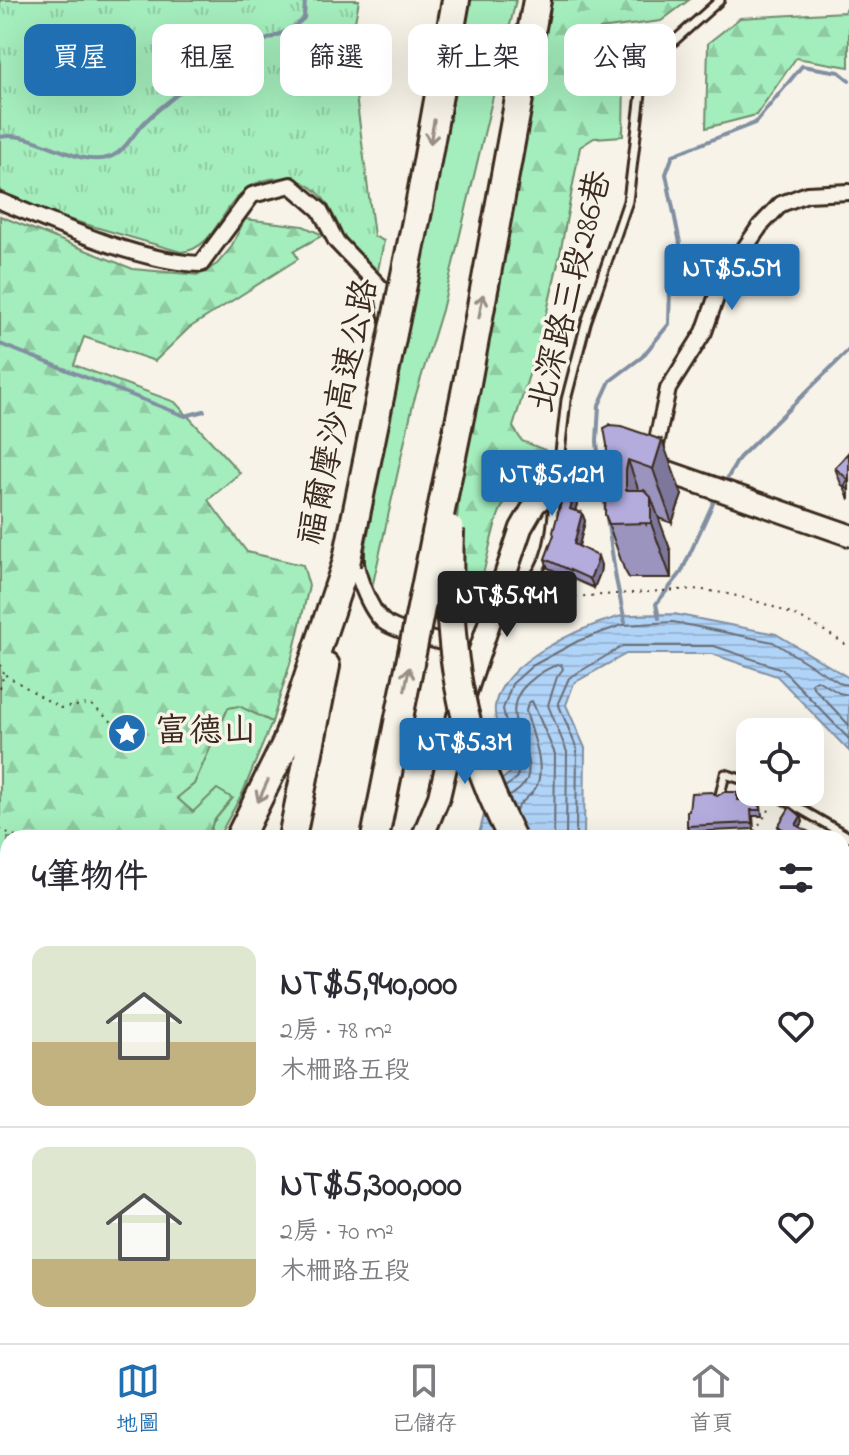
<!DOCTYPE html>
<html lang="zh-TW">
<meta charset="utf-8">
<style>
:root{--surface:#fff;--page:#f7f7f7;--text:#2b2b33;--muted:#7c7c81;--line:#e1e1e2;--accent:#1f6fb2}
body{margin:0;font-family:"Indie Flower","LXGW WenKai TC",sans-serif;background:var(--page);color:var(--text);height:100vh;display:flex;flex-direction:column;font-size:30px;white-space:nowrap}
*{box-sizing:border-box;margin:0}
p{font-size:26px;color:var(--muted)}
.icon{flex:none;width:44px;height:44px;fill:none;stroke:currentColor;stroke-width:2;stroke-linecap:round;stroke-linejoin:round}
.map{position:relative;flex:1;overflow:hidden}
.side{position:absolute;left:0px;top:830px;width:850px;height:514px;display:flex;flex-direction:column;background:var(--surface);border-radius:24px 24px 0 0;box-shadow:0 8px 32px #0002}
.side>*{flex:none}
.guide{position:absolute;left:24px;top:24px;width:802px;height:72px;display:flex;gap:16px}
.fabs{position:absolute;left:736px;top:718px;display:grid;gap:16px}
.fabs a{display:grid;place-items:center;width:88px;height:88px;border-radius:16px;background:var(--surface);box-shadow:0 8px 32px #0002;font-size:40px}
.price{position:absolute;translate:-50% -68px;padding:0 18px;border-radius:8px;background:var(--accent);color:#fff;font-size:26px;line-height:52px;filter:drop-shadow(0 2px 4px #0008)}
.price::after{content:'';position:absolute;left:50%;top:48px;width:24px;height:18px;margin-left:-12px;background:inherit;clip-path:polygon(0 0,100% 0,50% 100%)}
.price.on{background:#222;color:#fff}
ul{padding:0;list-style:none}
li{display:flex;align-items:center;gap:24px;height:200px;padding:0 32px}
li+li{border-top:2px solid var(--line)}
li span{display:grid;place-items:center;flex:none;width:224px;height:160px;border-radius:16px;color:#555}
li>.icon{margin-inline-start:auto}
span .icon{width:96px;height:96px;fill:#fffc;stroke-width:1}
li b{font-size:34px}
h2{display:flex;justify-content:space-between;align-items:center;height:96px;padding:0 32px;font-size:34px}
.chip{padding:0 28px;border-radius:16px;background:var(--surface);box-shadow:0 8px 32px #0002;font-size:28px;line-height:72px}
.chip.on{background:var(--accent);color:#fff}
.menu{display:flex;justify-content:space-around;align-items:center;height:112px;border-top:2px solid var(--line);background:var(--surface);font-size:22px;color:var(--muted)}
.menu a{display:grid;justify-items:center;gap:4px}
.menu .on{color:var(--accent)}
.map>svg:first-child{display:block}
.grass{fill:#a4edbc;stroke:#708c6d;stroke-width:2}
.forest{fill:url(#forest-firs);stroke:#708c6d;stroke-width:2}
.park{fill:url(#park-tufts);stroke:#708c6d;stroke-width:2}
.water{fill:url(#water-rules);stroke:#818fa1;stroke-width:2}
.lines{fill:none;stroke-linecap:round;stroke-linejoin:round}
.shore{stroke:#6a6e75;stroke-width:2}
.stream{stroke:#818fa1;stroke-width:4}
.lane-casing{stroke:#3b2a1e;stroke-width:13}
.street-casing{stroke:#3b2a1e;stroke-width:20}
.secondary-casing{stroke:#3b2a1e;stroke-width:26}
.highway-casing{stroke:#3b2a1e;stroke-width:32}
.path{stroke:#3b2a1e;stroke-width:2;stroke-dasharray:2 6;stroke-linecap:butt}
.lane{stroke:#f7f3e8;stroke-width:7}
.street{stroke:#f7f3e8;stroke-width:14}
.secondary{stroke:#f7f3e8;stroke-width:20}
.highway{stroke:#f7f3e8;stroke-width:26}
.highway-bridge-casing{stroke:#3b2a1e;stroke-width:32;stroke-linecap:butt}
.highway-bridge{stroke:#f7f3e8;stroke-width:26}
.wall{fill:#9a94be;stroke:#3b2a1e;stroke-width:2}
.shaded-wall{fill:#7d789b;stroke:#3b2a1e;stroke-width:2}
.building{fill:#b3acdd;stroke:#3b2a1e;stroke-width:2}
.oneway{stroke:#998e83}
.labels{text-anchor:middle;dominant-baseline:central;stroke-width:7;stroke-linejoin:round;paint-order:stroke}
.street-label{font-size:34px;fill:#3b2a1e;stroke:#f7f3e8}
.poi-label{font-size:34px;fill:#3b2a1e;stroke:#f7f3e8;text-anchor:start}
</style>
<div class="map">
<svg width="849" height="1343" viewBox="0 0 849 1343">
<defs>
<pattern id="forest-firs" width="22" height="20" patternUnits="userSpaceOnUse" patternTransform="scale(2)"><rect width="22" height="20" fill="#a4edbc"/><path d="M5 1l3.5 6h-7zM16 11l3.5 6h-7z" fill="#8ecba1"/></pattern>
<pattern id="park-tufts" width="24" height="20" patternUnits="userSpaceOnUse" patternTransform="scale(2)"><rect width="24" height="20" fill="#a4edbc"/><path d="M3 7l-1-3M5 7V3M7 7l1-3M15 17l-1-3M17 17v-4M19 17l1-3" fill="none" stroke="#8ecba1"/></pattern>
<pattern id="water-rules" width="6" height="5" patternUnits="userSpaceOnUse" patternTransform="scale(2)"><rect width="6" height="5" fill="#b0d3f8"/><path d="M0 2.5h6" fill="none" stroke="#98b5d4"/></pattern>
</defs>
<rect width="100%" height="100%" fill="#f7f3e8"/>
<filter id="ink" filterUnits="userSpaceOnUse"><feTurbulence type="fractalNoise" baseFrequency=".0125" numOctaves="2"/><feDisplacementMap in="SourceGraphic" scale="16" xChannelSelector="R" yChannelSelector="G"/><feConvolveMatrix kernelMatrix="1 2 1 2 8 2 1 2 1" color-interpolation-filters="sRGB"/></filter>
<g filter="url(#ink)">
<g class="grass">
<path d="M467,0H516L442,310L413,404L372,588L365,571V550Z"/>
<path d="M238,705L272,722L243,792L219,836L210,831L213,822L232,799L203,805L193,812L176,798L194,784L228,708Z"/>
<path d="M8,929V1067L0,1071V932Z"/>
<path d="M842,1062L849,1065V1164L842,1160Z"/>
</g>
<g class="forest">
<path d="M552,0H689L661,21L600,29L594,69L624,77L623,136L594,138L580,147L560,254L543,329L513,427L522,441L545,450C535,482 512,486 501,509C486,540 486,601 457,624L455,540L462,465Z"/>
<path d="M849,3V67L796,58L756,115L706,128L708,43L740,18L844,12Z"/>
<path d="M0,216L133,269L199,275L217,264L230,249L245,219L303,226L323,235L294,251L298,259L189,328L155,361L84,337L74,365L175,402L240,473L208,500L247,552L303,565L309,586L293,654L272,722L239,706L228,708L194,784L177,798L193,812L217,789L232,798L213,822L210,831L218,838H8V901L0,903Z"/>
</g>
<path class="park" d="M0,0H359L350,49L374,236L384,241L377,275C368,264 357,253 348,242C336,225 331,203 315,190C304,181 294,178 280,178C219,180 226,248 181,252L47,213C31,207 16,194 0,193Z"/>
<path class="water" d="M674,614L776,634L849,678V751L777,676L712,654H626L574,683L566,705L585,748L584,838H478L491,788L510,773C506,759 493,720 495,707C500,662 579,628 618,617C635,613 656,615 674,614Z"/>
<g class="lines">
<g class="shore">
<path d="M849,695L839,693L817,680L812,683L813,687L849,725"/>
<path d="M505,787L515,780L518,774L503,709L512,684L532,666L578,641L622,625L673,622L773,642L842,684L849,685"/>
<path d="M509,797C516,792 524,787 527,779C537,749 493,714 528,683C538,674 548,667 561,664L563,669L557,677L548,705L567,752L566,838"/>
<path d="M516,811C520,801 531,797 536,787C547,766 531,732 526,711L528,703L532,701L555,754L554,838"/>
<path d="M576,838L577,749L558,703L569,678L623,646H714L782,669L849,739"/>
</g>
<g class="stream">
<path d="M0,137C34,129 74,167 107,158C123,154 131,137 142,125C151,115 163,106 174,97C195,80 216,64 240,51C262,39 286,36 304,18L305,0"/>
<path d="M0,344L185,416L204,411"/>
<path d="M599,464L597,441L599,405L610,381L642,357L669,324L670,286L680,243L666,174L673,155L755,123L802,66L839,72L849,80"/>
<path d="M601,477L616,579L625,622"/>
<path d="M727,479L739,458L849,350"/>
<path d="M659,618L656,604L681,573L714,501"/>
</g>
<defs>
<g id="lane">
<path d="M557,479L566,400L586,323L628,201L642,85L665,49L720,0"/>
<path d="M502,605C511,598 521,592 528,584C552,561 552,522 555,492"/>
<path d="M771,792L849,837"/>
<path d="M720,795L725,774L750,782"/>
<path d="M765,837L766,838"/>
<path d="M842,884L849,889"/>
<path d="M646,1343V1336"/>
</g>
<g id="street">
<path d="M0,201C58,225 139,262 201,264L252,195L291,185L320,210L336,241L382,289L388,322"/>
<path d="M654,454L668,389L704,332L717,295L734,264L760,226L781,204L807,194L849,192"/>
<path d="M356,552C353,569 370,611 384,622C397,632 441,642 458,646"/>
</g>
<g id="secondary">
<path d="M422,838L439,797L458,716L521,528L535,504L556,485L576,476L611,467L651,466L849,535"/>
<path d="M842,1050L849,1053"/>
<path d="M502,1336L517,1343"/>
<path d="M219,1343L221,1336"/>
<path d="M236,1343L238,1336"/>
<path d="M539,1343L540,1336"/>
</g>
<g id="highway">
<path d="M419,206L456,0"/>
<path d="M438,525L467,383L537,0"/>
<path d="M239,838L286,743L346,564"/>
<path d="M292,838L326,666"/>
<path d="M0,918L8,916"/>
<path d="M0,1096L8,1092"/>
<path d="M0,1160L8,1161"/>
<path d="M842,1172L849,1176"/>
<path d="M0,1181L8,1183"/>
<path d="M842,1214H849"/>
<path d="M842,1235H849"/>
<path d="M0,1275L8,1285"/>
<path d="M842,1311L849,1304"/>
<path d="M39,1336L43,1343"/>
<path d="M735,1336L736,1343"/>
<path d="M187,1343L188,1336"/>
<path d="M273,1343L275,1336"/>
<path d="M816,1343L821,1336"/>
</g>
</defs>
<use href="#lane" class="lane-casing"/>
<use href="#street" class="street-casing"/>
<use href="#secondary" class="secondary-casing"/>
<use href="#highway" class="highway-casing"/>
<g class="path">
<path d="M520,606L571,597L693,589C749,594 803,614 849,647"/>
<path d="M0,664L4,673"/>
<path d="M0,688L4,674L60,708L90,704L127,734"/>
<path d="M0,828L17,838"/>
<path d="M750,838L771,807"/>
</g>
<use href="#lane" class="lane"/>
<use href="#street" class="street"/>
<use href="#secondary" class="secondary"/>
<use href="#highway" class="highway"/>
<defs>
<g id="highway-bridge">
<path d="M450,529C446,646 458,732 512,838"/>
<path d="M346,564L419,206"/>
<path d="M375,838L437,528"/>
</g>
</defs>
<use href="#highway-bridge" class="highway-bridge-casing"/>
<use href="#highway-bridge" class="highway-bridge"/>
</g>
<g class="wall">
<path d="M610,425L682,495L672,523L658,518L671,552V578H629L624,569L605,514Z"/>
<path d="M849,452V500L844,487L841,484L835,468Z"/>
<path d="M577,504L575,511L582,513L585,521L579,546L601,565L600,573L594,588L548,568L545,559L554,535Z"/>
<path d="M737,792L739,800H759L761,805L762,816H753L754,829L689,832L687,826L689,811L717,796Z"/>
<path d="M801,816L803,822L800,827L811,838H790L780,832L778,826Z"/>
<path d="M842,890L849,894V922L842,918Z"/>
<path d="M662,1336H694V1343H658L662,1339Z"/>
</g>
<g class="shaded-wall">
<path d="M662,440L682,495L672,523L653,469Z"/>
<path d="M628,460L647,514L646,524L626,490V470Z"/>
<path d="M574,495L577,504L573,518L570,509Z"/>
<path d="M651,497L671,552V578L651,523Z"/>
<path d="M582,513L585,521L577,553L574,544Z"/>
<path d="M598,556L601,565L600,573L594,588L590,579Z"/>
<path d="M801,816L803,822L798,830L796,825Z"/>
<path d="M849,853V862L843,873L842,865Z"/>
<path d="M604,1336H610V1343H605Z"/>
<path d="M689,1336H694V1343H691Z"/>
</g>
<g class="building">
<path d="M610,425L621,426L662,440L653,469L628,460L626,470V490H644L651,497V523L609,524L605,514L607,445L604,428Z"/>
<path d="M849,452V490L844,486L849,480L835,468Z"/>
<path d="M563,495H574L570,509L582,513L574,544L598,556L596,565L590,579L545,559L554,535L553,532Z"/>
<path d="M712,792L717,796L724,792H737V800H759L760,810H751L752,823L687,826V811H689L691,793Z"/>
<path d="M790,807L801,816L796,825L809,832L805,838H797L778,826Z"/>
<path d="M842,847L849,851L842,865Z"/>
<path d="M842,890L849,894V918L842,914Z"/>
<path d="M571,1336H604L605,1343H571Z"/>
<path d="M662,1336H676L675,1343H658V1339H662Z"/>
</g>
<defs><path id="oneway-shaft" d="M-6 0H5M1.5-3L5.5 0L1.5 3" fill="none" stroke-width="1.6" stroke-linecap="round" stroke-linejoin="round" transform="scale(2)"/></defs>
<g class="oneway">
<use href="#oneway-shaft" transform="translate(432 132) rotate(100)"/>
<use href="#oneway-shaft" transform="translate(481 306) rotate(-80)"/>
<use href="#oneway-shaft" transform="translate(407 679) rotate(-79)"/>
<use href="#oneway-shaft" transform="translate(263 791) rotate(115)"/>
</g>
</g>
<defs>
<symbol id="sight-disc" viewBox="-11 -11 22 22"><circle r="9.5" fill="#1f6fb2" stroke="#f7f3e8"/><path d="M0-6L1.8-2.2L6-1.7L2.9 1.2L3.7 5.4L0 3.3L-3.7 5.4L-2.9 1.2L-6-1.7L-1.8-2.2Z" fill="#fff"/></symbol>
</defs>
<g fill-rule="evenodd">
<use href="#sight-disc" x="105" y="711" width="44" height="44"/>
</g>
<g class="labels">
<g class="street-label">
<text transform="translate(572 292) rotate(-76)">北深路三段286巷</text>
<text transform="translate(340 412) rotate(-78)">福爾摩沙高速公路</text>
</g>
<g class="poi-label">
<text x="155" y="733">富德山</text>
</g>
</g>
</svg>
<div class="fabs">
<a><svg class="icon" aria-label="locate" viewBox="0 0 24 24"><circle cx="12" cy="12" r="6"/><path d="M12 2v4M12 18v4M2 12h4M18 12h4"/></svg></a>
</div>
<b class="price" style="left:732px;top:312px">NT$5.5M</b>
<b class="price" style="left:552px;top:518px">NT$5.12M</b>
<b class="price on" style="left:507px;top:639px">NT$5.94M</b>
<b class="price" style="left:465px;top:786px">NT$5.3M</b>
<div class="guide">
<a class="chip on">買屋</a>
<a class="chip">租屋</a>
<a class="chip">篩選</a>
<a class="chip">新上架</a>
<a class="chip">公寓</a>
</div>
<section class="side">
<h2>4筆物件<svg class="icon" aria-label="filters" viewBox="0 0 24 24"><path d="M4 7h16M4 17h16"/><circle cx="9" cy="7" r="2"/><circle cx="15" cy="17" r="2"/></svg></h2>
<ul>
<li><span style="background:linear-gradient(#dfe7d0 60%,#c2b280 0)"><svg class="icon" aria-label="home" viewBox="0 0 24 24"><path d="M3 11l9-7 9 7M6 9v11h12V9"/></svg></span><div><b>NT$5,940,000</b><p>2房 · 78 m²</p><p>木柵路五段</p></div><svg class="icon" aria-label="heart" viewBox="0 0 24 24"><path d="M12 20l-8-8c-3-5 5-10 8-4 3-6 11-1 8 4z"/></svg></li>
<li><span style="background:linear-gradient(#dfe7d0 70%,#c2b280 0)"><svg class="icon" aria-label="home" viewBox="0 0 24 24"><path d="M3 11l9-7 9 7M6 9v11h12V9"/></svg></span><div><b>NT$5,300,000</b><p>2房 · 70 m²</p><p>木柵路五段</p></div><svg class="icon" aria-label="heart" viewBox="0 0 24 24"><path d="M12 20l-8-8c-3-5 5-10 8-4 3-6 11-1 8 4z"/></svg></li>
</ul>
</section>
</div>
<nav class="menu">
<a class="on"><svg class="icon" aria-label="map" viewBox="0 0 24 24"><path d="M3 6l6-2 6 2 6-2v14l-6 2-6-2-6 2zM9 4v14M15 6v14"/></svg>地圖</a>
<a><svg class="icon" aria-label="saved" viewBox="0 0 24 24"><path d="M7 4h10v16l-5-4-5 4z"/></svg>已儲存</a>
<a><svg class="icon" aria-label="home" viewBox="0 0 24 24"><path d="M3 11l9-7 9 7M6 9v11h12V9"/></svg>首頁</a>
</nav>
